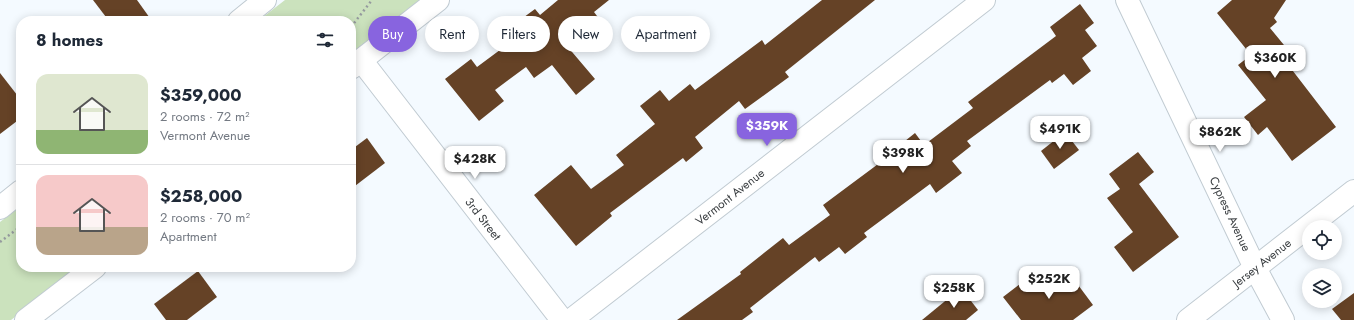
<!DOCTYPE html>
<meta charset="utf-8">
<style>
:root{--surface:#fff;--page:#f2f2f3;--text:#1f2937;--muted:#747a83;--line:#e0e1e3;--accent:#8864df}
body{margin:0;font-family:Jost,sans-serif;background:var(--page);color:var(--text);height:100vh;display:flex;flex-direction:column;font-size:15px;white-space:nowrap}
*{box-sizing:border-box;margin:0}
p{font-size:13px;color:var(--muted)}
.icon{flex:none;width:22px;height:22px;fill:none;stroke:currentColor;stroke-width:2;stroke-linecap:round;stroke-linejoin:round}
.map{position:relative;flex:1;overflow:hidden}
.drawer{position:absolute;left:16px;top:16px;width:340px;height:256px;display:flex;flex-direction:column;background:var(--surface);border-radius:16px;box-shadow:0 2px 10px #0003}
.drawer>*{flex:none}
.hud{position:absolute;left:368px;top:16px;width:380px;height:36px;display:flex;gap:8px}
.buttons{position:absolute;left:1302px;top:220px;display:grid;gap:8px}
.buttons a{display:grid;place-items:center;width:40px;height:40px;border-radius:50%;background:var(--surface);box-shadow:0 2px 10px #0003;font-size:20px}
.price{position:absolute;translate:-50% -34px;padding:0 9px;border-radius:8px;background:#fff;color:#222;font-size:13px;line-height:26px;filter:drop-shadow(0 1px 2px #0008)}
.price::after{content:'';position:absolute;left:50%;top:24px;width:12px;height:9px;margin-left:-6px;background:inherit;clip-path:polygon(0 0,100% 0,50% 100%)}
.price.current{background:var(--accent);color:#fff}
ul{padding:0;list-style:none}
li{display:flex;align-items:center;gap:12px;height:100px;padding:0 20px}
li+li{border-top:1px solid var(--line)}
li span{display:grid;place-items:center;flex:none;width:112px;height:80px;border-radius:12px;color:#555}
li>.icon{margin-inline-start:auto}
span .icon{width:48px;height:48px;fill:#fffc;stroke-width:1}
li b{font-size:17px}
h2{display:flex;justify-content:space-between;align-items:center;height:48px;padding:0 20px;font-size:17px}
.tag{padding:0 14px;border-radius:18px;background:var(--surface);box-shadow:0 2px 10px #0003;font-size:14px;line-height:36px}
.tag.current{background:var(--accent);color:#fff}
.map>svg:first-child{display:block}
.green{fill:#cbe2bd}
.building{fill:#654226}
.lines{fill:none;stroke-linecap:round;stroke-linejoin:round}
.minor-casing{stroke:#c1cbd2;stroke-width:24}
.path{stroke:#959a9e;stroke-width:2.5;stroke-dasharray:2 3;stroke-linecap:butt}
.minor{stroke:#fff;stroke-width:22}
.labels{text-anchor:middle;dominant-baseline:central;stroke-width:4;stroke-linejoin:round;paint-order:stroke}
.street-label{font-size:12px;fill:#383c3f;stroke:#fff}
</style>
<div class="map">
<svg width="1354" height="320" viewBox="0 0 1354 320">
<rect width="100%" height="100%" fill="#f4faff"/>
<g class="green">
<path d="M285,0H420L351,54V21H258Z"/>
<path d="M21,206V267H79L11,320H0V222Z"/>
</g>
<g class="building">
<path d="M93,0H137L152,21H109Z"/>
<path d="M558,0H609L594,12L600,20L567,46L595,79L576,95L552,65L534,78L526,67L495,90L504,101L479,121L445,79L471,59L477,67L523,33L516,23L535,9L540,15Z"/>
<path d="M822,0H875L785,72L789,77L745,109L739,101L695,137L703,148L686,162L683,158L610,213L612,216L576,246L534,195L571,165L591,189L624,165L616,155L655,124L640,106L660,90L669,101L690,84L695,90L762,40L765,45Z"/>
<path d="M1232,0H1286L1274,18L1277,22L1270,28L1293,56L1286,62L1336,127L1292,161L1267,127L1258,135L1244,117L1266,100L1238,65L1251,55L1217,13Z"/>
<path d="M1080,4L1094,23L1085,30L1097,46L1082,58L1091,71L1073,85L1064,74L1052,83L1050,80L967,141L971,146L952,161L962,173L936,193L930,184L864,233L867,237L845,254L839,247L819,262L815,257L750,308L753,312L742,320H677L741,274L740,272L783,238L789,245L830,215L823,205L901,147L900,145L915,133L924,145L973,108L968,102L1056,36L1050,27Z"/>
<path d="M0,73L21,100V118L0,134Z"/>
<path d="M1065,132L1079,150L1054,169L1041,151Z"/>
<path d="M367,138L385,163L351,189V150Z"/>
<path d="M1138,152L1154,172L1139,184L1179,237L1133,272L1114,247L1133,232L1107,198L1120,189L1109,174Z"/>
<path d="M1067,270L1093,305L1073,320H1021L1003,297L1028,278L1039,292Z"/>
<path d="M198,271L217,297L187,320H166L154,304Z"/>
<path d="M961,288L978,310L966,320H922Z"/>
<path d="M1354,293V320H1341L1332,309Z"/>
</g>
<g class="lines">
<defs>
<g id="minor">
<path d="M1127,0L1255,268L1283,320"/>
<path d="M239,21L265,0"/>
<path d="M361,60L562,320"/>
<path d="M351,68L438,0"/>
<path d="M0,208L21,191"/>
<path d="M26,320L95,267"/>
<path d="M571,320L984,0"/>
<path d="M1188,320L1354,191"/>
</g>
</defs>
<use href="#minor" class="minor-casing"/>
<g class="path">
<path d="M351,27L372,0"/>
<path d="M0,242L21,226"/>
</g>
<use href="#minor" class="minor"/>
</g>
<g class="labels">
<g class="street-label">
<text transform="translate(730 197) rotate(-38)">Vermont Avenue</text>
<text transform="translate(1230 214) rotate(65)">Cypress Avenue</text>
<text transform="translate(483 219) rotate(52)">3rd Street</text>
<text transform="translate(1262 263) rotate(-38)">Jersey Avenue</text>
</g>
</g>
</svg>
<div class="buttons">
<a><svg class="icon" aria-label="locate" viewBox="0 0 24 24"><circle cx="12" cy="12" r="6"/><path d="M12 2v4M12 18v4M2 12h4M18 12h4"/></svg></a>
<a><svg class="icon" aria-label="layers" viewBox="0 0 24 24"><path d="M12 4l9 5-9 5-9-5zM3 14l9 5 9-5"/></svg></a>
</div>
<b class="price" style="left:1275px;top:79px">$360K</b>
<b class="price current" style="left:767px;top:147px">$359K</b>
<b class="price" style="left:1060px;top:150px">$491K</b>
<b class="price" style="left:1220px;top:153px">$862K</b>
<b class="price" style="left:903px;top:174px">$398K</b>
<b class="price" style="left:475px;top:180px">$428K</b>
<b class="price" style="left:1049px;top:300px">$252K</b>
<b class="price" style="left:954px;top:309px">$258K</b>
<div class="hud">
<a class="tag current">Buy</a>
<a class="tag">Rent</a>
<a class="tag">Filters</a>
<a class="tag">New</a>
<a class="tag">Apartment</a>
</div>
<section class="drawer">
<h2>8 homes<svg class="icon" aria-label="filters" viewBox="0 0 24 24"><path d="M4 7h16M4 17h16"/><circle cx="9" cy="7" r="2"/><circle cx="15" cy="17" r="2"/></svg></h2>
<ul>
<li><span style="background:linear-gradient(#dfe7d0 70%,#8fb573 0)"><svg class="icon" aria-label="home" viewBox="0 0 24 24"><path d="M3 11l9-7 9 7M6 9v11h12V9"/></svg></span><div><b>$359,000</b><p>2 rooms · 72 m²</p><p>Vermont Avenue</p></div></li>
<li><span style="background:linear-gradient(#f6c9c9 65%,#b9a48a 0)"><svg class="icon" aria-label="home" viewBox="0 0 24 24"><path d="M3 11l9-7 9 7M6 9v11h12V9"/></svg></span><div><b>$258,000</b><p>2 rooms · 70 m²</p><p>Apartment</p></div></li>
</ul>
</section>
</div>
